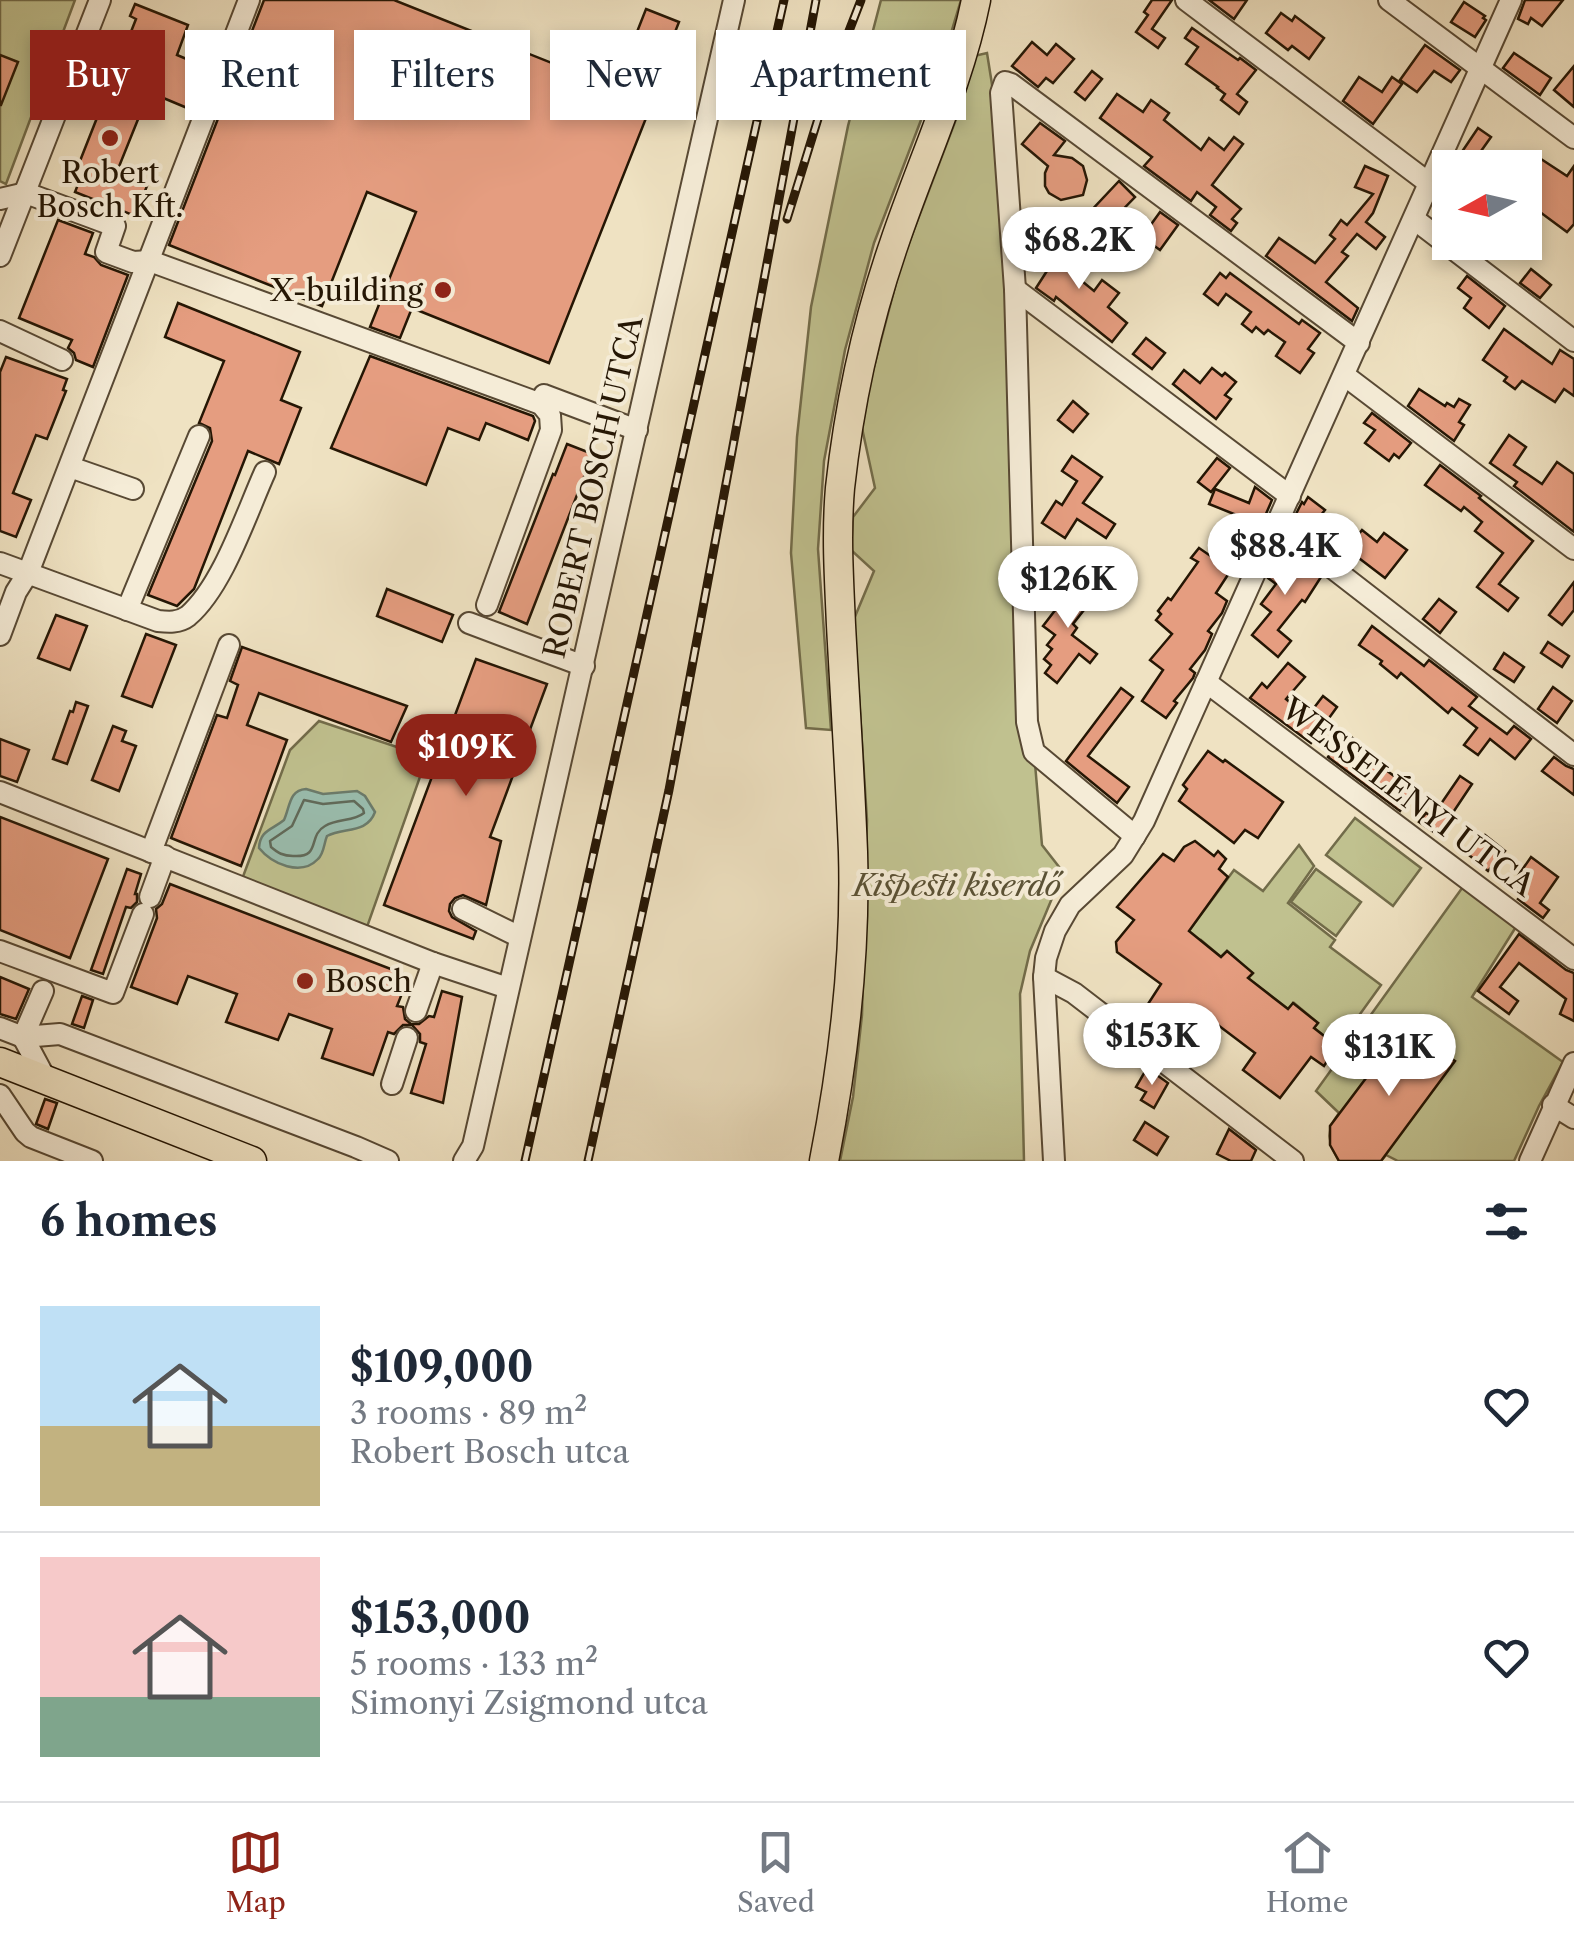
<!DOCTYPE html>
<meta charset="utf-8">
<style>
:root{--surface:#fff;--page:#f2f2f3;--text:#1f2937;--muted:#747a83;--line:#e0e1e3;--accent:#8f2418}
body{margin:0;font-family:"Libre Caslon Text",serif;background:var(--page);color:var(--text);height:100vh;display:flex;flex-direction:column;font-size:38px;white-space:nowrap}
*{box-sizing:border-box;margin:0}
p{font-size:32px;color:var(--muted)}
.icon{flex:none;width:55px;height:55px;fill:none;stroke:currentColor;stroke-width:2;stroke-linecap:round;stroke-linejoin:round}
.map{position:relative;height:1161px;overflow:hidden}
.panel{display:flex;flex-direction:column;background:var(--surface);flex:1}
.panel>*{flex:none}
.top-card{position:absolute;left:30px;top:30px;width:1000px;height:90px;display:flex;gap:20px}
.needle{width:65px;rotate:262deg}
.buttons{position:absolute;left:1432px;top:150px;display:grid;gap:20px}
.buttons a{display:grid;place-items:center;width:110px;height:110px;border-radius:0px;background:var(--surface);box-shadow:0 5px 15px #0003;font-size:50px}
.price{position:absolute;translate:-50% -85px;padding:0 22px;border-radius:35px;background:#fff;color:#222;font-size:32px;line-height:65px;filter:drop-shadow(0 2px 5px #0008)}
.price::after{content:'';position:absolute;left:50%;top:60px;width:30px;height:22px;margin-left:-15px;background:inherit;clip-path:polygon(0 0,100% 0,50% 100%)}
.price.selected{background:var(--accent);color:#fff}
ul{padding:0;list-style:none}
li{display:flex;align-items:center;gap:30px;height:250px;padding:0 40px}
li+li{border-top:2px solid var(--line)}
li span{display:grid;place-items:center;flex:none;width:280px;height:200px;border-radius:0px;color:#555}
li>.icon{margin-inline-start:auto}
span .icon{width:120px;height:120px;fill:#fffc;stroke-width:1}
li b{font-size:42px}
h2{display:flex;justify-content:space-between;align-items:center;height:120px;padding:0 40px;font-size:42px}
.chip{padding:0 35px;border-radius:0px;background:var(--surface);box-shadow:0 5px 15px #0003;font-size:35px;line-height:90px}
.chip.selected{background:var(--accent);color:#fff}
.tab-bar{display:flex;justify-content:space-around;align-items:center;height:140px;border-top:2px solid var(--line);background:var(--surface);font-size:28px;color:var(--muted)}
.tab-bar a{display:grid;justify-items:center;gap:5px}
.tab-bar .selected{color:var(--accent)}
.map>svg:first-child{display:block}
.green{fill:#c0c18f;stroke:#726c4a;stroke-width:2.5}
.water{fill:#9abeaf;stroke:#6b7b6b;stroke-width:2.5}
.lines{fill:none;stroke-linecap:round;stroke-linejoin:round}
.shore{stroke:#606a5a;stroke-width:2.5}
.building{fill:#e59d80;stroke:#251604;stroke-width:2.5}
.minor-casing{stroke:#584934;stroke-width:24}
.major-casing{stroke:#251604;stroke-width:31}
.minor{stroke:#f5ecd7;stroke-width:20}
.major{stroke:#efe2c2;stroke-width:28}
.rail-casing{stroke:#251604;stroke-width:9}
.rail{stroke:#f5ecd7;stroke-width:5;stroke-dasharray:15;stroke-linecap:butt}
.poi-dot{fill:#8f2418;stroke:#f5ecd7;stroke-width:4}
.labels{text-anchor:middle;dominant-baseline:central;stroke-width:8;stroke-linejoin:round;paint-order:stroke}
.poi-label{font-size:30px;fill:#251604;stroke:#f5ecd7}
.street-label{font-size:30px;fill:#251604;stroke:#f5ecd7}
.park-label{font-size:30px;font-style:italic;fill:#5b5235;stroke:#f5ecd7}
</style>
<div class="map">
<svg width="1574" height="1161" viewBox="0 0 1574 1161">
<rect width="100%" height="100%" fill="#efe2c2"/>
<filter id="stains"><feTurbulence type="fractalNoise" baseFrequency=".002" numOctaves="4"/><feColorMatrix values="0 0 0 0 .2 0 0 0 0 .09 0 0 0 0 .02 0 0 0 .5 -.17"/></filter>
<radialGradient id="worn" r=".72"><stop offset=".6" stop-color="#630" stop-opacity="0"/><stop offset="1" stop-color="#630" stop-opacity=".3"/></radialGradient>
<g class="green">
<path d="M0,0H75L6,184L0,181Z"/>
<path d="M881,0H961L939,73L874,243L845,350L824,461L818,549L831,730L806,728L791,553L797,437L811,307L848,126Z"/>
<path d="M987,53L994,97L1034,752L1042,845L1063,872L1030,951L1020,994L1024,1161H840L853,1097L862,1015L867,820L854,619L874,571L851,550L853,517L875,488L862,428L870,382L901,264L963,101L974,56Z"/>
<path d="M319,721L427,757L367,927L241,882L290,750Z"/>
<path d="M1355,818L1421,868L1393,906L1326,855Z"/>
<path d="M1299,845L1314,866L1288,903L1335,940L1330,947L1381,985L1337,1046L1314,1028L1318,1023L1294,1003L1288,1009L1248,978L1252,974L1227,951L1221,957L1201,940L1193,951L1185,936L1234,870L1263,891Z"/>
<path d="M1316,869L1361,902L1336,936L1291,902Z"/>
<path d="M1465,884L1519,922L1472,997L1563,1062L1539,1106L1514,1161H1398L1386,1155L1381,1161H1339C1328,1141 1325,1132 1339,1113L1316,1091Z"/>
</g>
<path class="water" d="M306,789L323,794L357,791L365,796L375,812C367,834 344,827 327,836C324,843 324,854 318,859C301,877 272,864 259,848C260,830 272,830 284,820C290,807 289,790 306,789Z"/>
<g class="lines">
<path class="shore" d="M304,800L323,804L354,801L363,809L364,813C353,822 338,818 325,826C307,836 322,858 293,856C283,856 278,853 271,847L270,841L292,826Z"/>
</g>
<g class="building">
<path d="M264,0H394L652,103L549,363L412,308L400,338L370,327L416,212L367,192L322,306L169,245Z"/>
<path d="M1152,0H1172L1152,29L1165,38L1158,48L1136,32L1148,15L1144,12Z"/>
<path d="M1209,0H1247L1234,19Z"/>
<path d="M1525,0H1563L1542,26L1531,18L1528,24L1518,19Z"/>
<path d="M1464,2L1485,16L1483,18L1486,20L1475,37L1451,22Z"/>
<path d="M135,4L188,25L177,55L208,68L192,110L149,92L116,174L147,186L135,216L75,192L84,169L78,166L136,19L130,16Z"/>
<path d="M646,9L679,22L668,50L635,37Z"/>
<path d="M1281,13L1292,21L1295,16L1324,38L1309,59L1292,46L1288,50L1266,33Z"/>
<path d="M1192,28L1238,60L1240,58L1256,70L1237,94L1247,102L1239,114L1221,100L1225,94L1217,88L1218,87L1186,64L1198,47L1185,38Z"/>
<path d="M1032,42L1047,55L1056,44L1074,59L1053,83L1046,78L1038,87L1012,66Z"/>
<path d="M1425,45L1460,70L1451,82L1434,71L1417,92L1400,80Z"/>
<path d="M1514,53L1551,78L1540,95L1503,68Z"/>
<path d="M0,55L18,62L1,105H0Z"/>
<path d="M1574,66V107L1554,90Z"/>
<path d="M1092,71L1102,79L1085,100L1075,92Z"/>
<path d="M1359,77L1382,92L1392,77L1402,84L1373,124L1343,101Z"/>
<path d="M1117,94L1143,112L1151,100L1169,113L1164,120L1201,150L1209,138L1224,150L1234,137L1243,144L1212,185L1241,209L1232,219L1237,223L1231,231L1210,215L1216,207L1197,192L1191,201L1144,166L1152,157L1100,118Z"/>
<path d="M1040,123L1065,141L1054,155L1072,158L1083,166L1087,180L1083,195L1061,200L1049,193L1045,186V173L1048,166L1022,144Z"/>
<path d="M1478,128L1491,137L1469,168H1451Z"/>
<path d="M1541,159L1567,176L1574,166V224L1567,232L1525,201V183Z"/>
<path d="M1365,166L1388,176L1373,213L1366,222L1385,237L1376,249L1357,234L1342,252L1348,256L1326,282L1358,308L1352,321L1266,256L1279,238L1315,263L1335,239L1330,235L1341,220L1347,225L1373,194L1355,187Z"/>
<path d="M1119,181L1135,197L1104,229L1088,214Z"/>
<path d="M1160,212L1178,225L1160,250L1142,237Z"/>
<path d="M58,220L93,233L85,254L94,257L101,265L128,275L93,367L76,360L74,353L68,348L72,340L19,318Z"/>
<path d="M1040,237L1079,262L1072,273L1094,291L1102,280L1119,293L1108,307L1127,323L1112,342L1056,297L1054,301L1036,288L1054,260L1034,247Z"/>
<path d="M1531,269L1551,285L1540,298L1520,283Z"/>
<path d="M1220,273L1226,278L1230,273L1299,324L1302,320L1320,333L1308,349L1314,353L1300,373L1276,356L1285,342L1268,330L1264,334L1256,327L1252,332L1242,324L1251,312L1226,294L1218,305L1204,294Z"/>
<path d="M1467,276L1505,306L1489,328L1464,308L1471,298L1458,288Z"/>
<path d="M178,303L300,352L281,400L301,408L279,464L248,451L194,589L177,606L148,595L212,441L210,428L199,423L224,361L165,337Z"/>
<path d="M1504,329L1552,364L1560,350L1574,359V396L1564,389L1555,402L1522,381L1515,389L1504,381L1507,377L1483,360Z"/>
<path d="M1146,338L1165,353L1152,369L1133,354Z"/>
<path d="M370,356L533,416L535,421L528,440L486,423L479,440L448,428L426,485L331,448Z"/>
<path d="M6,357L67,379L63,390L66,391L47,439L36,435L13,493L31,500L16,537L0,531V372Z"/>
<path d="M1212,368L1222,376L1225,373L1236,382L1225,395L1231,399L1216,419L1173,384L1184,370L1200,383Z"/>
<path d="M1419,389L1445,406L1447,403L1454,407L1459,399L1470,405L1459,422L1464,425L1454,441L1408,406Z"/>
<path d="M1073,401L1088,414L1073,432L1058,420Z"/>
<path d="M1372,413L1411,443L1399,458L1394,454L1389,461L1365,443L1375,430L1364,423Z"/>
<path d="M1509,435L1526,447L1514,465L1542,484L1557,462L1574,474V532L1514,486L1517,482L1490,463Z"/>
<path d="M567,444L603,458L594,481L584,477L527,624L499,612L553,474L555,475Z"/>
<path d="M1072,456L1102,477L1083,503L1115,524L1106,538L1077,519L1065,538L1042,523L1056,501L1062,505L1077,481L1062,471Z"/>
<path d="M1217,458L1230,468L1211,492L1198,482Z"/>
<path d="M1440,465L1481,496L1479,498L1533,541L1499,584L1518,598L1508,611L1477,587L1503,553L1475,531L1482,522L1464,507L1461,511L1425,485Z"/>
<path d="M1255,487L1272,500L1262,523L1254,520L1248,535L1229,528L1234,514L1209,504L1215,489L1249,503Z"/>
<path d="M1308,497L1325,510L1308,531L1293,520L1302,502L1304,504Z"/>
<path d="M1362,530L1377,542L1384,533L1407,550L1385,578L1347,549Z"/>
<path d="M1282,546L1321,577L1305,602L1302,600L1278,630L1291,641L1278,657L1252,635L1271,612L1261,604L1276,584L1268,578Z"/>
<path d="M1199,548L1231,570L1216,593L1227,601L1222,613L1208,631L1212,634L1205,650L1190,669L1195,673L1193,678L1174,701L1177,703L1166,718L1142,701L1163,670L1150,660L1172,634L1156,620L1161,614L1158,611L1168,598L1171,600L1198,562L1191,558Z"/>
<path d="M1072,577L1095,596L1073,624L1077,628L1072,635L1097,654L1090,663L1079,654L1057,683L1045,673L1051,665L1044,659L1052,649L1047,645L1055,635L1043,626L1066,596L1061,591Z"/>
<path d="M1574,582V610L1562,625L1549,615Z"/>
<path d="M387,589L453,615L442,642L377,616Z"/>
<path d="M1439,599L1456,612L1440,633L1423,619Z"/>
<path d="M56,615L87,626L70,670L38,658Z"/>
<path d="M1372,626L1424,666L1429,660L1477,697L1469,706L1507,734L1514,726L1531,739L1515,759L1490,739L1478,755L1464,745L1477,728L1452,708L1448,713L1401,673L1397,678L1380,664L1382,661L1359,645Z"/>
<path d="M146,634L176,645L152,707L122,696Z"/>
<path d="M1548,642L1569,656L1562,667L1541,653Z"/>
<path d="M242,647L407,706L391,742L259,693L247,725L287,740L241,866L171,838L217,715L227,718L238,685L230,681Z"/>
<path d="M1504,653L1524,667L1514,682L1494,669Z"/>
<path d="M476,659L547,684L490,837L501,841L486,905L463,895L455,898L450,904L449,911L452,917L476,931L473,939L384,905Z"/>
<path d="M1288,663L1305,677L1286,699L1307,717L1323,696L1337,707L1311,743L1250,698L1262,683L1267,688Z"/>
<path d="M1553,687L1572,701L1557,723L1538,709Z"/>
<path d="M1121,688L1133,697L1088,756L1129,787L1117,803L1066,761Z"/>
<path d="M76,702L88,706L67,764L53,759L70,711L73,712Z"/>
<path d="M113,726L126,731L122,741L136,746L119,791L92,780Z"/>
<path d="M1346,733L1369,751L1366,755L1414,791L1400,811L1328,757Z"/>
<path d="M0,739L29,750L17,782L0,776Z"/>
<path d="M1208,751L1223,762L1225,760L1283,802L1258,838L1245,830L1234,843L1179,801L1187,789L1183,785Z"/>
<path d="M1554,757L1566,766L1574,769V795L1542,771Z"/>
<path d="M1460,776L1472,784L1438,835L1419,822L1426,813L1432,817Z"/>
<path d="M0,817L108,859L70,958L0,930Z"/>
<path d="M1485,835L1505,851L1488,871L1469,855Z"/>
<path d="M1195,841L1214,856L1218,851L1226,859L1219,869L1228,877L1189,931L1221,957L1227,951L1253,973L1248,978L1288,1009L1293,1003L1318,1023L1314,1028L1337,1046L1324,1066L1311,1057L1280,1098L1243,1070L1255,1053L1202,1013L1192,1028L1167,1009L1163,1016L1148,1004L1161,984L1117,952L1116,942L1134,920L1117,907L1163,854L1174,861L1184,847Z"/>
<path d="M1531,857L1558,877L1540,903L1549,910L1543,918L1518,899L1522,894L1511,886Z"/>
<path d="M127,869L141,874L135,894H137V902L131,908L126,907L103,974L91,970Z"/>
<path d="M170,884L409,976L397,1006L403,1007L405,1019L411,1024H419L429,1016L434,1017L442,991L462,997L443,1103L411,1093L426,1044L420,1042V1034L412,1025H403L394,1034L388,1032L373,1075L322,1058L332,1029L289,1014L278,1040L226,1022L237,994L188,976L177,1004L131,987L157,918L156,909L162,904Z"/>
<path d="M1519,934L1566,970L1574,973V1021L1560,1014L1566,999L1519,963L1500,987L1518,1001L1509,1014L1478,991Z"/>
<path d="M0,977L29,989L16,1019L0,1014Z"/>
<path d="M82,996L93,1000L84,1028L72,1024Z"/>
<path d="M1406,1025L1455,1061L1381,1161H1339L1330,1145V1126Z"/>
<path d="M1147,1068L1168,1083L1154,1108L1141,1100L1146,1092L1136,1087Z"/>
<path d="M45,1099L57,1103L48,1129L36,1124Z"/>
<path d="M1145,1122L1168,1137L1157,1155L1134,1140Z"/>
<path d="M1229,1129L1256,1150L1251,1161H1231L1217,1154Z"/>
</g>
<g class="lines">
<defs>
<g id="minor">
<path d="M1186,0L1430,184"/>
<path d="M1389,0L1574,138"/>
<path d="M0,199L26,193L115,226L106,252L133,262L150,261L541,404L550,415L551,430L487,605"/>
<path d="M1414,219L1574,341"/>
<path d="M0,256L100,0"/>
<path d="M1015,289L1290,496"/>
<path d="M0,331L62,360"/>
<path d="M1344,375L1574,549"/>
<path d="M541,404L544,395L637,430"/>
<path d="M70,467L133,489"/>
<path d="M1277,525L1574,755"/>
<path d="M0,563L158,621C168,622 179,623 188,616C223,586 246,514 265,472"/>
<path d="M127,610L199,436"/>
<path d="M469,623L584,666"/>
<path d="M0,635L16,592L28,573L249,0"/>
<path d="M1206,682L1574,959"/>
<path d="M0,792L433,963L508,988"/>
<path d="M1135,836L1034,752L1027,722L1015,289L1001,93L1005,82L1011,84L1359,343"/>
<path d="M151,852L229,645"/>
<path d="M150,897L165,856"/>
<path d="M463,909L520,937"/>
<path d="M0,951L113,993L143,914"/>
<path d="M1044,977L1074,993L1293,1161"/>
<path d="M43,991L23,1037L46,1080"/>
<path d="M416,1011L433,963"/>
<path d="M0,1028L23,1037L60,1034L356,1147L388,1161"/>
<path d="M392,1084L407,1038"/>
<path d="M0,1095L25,1132L31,1137L92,1161"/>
<path d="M1553,1105L1574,1118"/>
<path d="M464,1161L473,1146L734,0"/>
<path d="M1054,1161L1044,977L1046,958L1055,931L1070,905L1123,855L1144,821L1511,0"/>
<path d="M1530,1161L1574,1063"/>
</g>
<g id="major">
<path d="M0,1062L252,1161"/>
<path d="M824,1161C844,1059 856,956 853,852C850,776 845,700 841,625C839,579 836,534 840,488C849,406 867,322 894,244C921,163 959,85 976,0"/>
</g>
</defs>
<use href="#minor" class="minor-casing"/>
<use href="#major" class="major-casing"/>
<use href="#minor" class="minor"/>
<use href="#major" class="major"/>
<defs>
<g id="rail">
<path d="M787,219L830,80L861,0"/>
<path d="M525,1161L784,0"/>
<path d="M588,1161L669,790L816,0"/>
</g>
</defs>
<use href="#rail" class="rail-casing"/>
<use href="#rail" class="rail"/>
</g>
<g class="poi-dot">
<circle cx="110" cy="138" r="10"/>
<circle cx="443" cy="290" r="10"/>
<circle cx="305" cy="981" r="10"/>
</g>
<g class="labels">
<g class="poi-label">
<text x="110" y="172">Robert<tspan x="110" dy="34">Bosch Kft.</tspan></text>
<text x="423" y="290" text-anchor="end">X-building</text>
<text x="325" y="981" text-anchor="start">Bosch</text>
</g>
<g class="street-label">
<text transform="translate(593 487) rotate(-77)">ROBERT BOSCH UTCA</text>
<text transform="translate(1408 797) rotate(37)">WESSELÉNYI UTCA</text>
</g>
<g class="park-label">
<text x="957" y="885">Kispesti kiserdő</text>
</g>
</g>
<rect width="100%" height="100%" filter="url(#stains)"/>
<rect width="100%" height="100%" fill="url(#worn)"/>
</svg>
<div class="buttons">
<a><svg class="needle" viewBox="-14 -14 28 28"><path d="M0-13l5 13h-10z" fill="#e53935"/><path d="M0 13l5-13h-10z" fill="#747a83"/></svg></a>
</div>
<b class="price" style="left:1079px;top:292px">$68.2K</b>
<b class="price" style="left:1285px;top:598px">$88.4K</b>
<b class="price" style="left:1068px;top:631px">$126K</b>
<b class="price selected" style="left:466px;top:799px">$109K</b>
<b class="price" style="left:1152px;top:1088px">$153K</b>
<b class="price" style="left:1389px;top:1099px">$131K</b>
<div class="top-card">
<a class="chip selected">Buy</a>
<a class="chip">Rent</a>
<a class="chip">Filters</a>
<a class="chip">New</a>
<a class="chip">Apartment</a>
</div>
</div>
<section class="panel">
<h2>6 homes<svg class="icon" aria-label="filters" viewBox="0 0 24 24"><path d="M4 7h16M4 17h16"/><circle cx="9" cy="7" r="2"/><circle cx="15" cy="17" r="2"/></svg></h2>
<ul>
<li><span style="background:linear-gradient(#bfe0f5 60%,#c2b280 0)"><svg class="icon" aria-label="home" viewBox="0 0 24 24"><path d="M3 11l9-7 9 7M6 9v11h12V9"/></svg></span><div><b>$109,000</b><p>3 rooms · 89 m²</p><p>Robert Bosch utca</p></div><svg class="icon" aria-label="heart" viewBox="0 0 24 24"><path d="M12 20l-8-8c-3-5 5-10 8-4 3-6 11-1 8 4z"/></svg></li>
<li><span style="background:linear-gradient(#f6c9c9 70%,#7fa58c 0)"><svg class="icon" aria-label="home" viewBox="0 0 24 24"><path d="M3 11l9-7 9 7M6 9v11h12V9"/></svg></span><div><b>$153,000</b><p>5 rooms · 133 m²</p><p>Simonyi Zsigmond utca</p></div><svg class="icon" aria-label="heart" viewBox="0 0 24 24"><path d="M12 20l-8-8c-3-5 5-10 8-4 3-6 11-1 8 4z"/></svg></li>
</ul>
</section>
<nav class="tab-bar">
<a class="selected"><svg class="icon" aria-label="map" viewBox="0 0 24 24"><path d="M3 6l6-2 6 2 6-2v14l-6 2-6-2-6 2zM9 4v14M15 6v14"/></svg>Map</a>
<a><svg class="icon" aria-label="saved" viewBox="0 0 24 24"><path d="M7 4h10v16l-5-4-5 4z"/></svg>Saved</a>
<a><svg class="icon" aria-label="home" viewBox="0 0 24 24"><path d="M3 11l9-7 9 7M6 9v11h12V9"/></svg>Home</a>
</nav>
